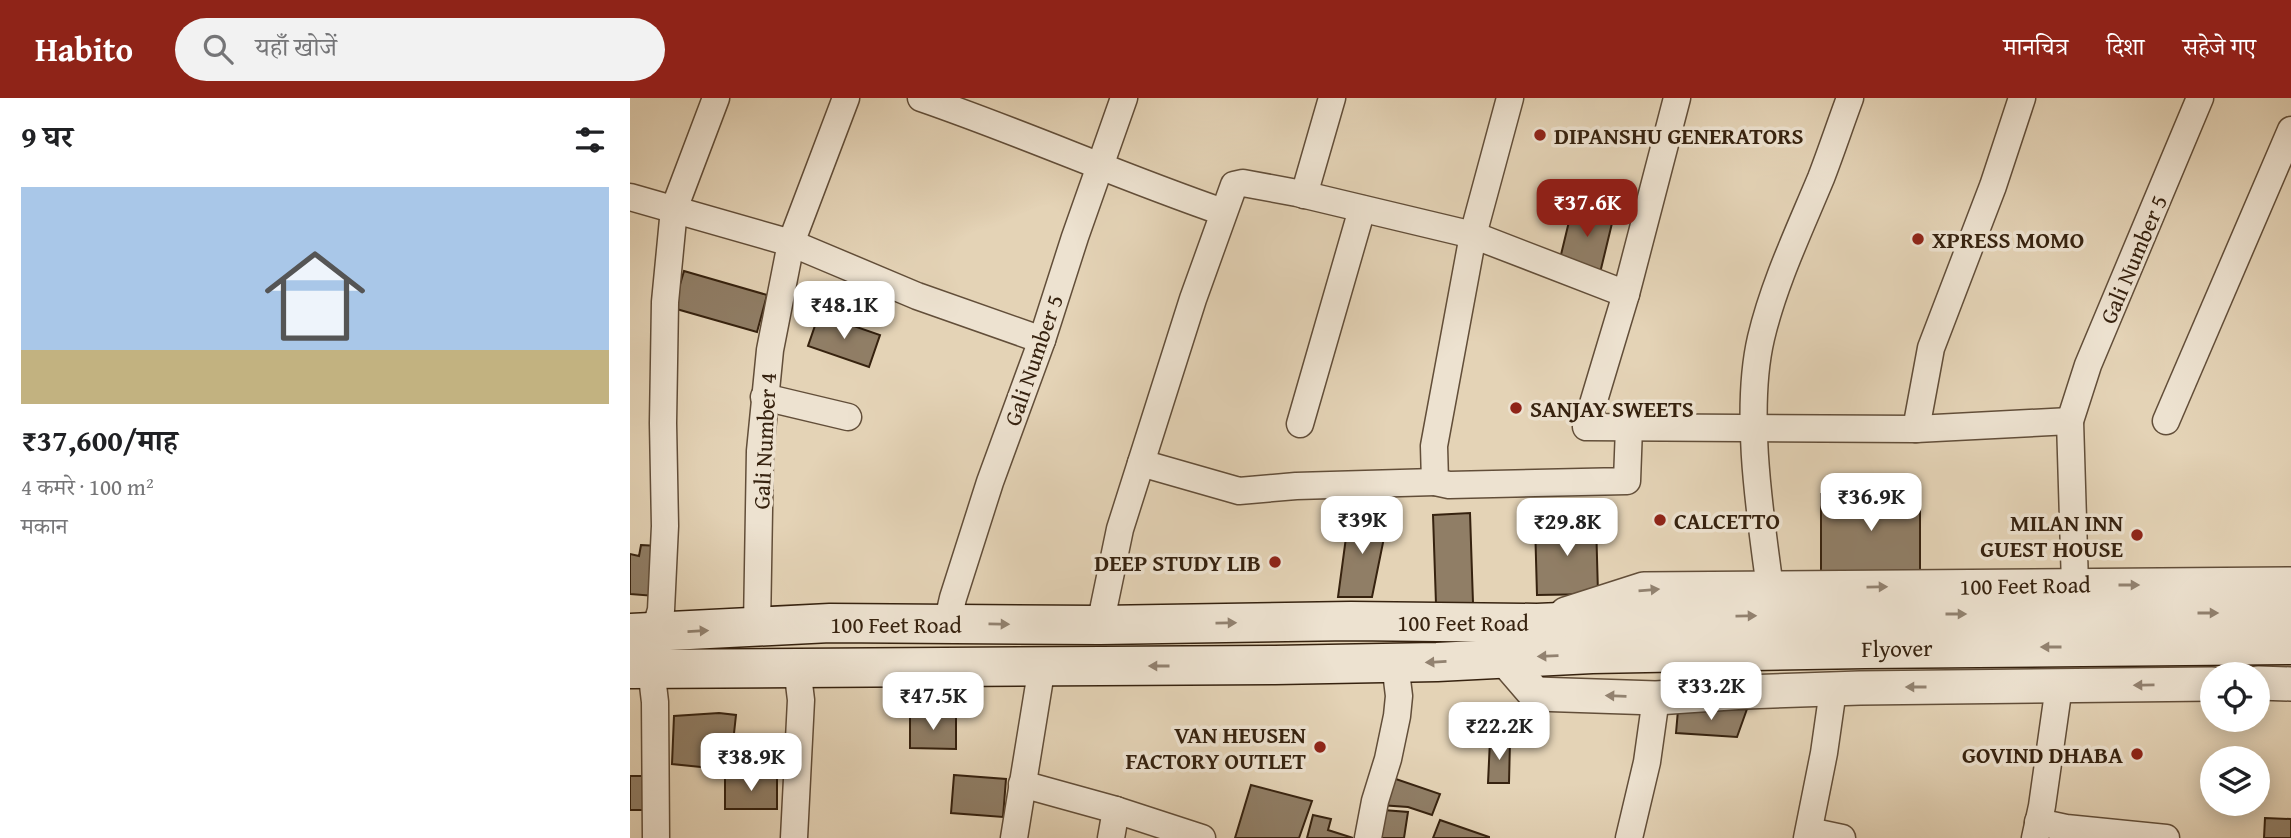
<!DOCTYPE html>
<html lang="hi">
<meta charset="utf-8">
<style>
:root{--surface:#fff;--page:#f2f2f2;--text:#202124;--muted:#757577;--accent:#8f2418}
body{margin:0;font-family:"Gentium Book Plus","Noto Serif Devanagari",serif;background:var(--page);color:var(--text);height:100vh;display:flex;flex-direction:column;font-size:26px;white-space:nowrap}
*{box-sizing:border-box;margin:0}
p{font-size:23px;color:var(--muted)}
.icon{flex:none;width:38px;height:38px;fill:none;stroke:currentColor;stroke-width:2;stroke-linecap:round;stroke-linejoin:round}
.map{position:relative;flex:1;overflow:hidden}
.details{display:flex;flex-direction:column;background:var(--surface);width:630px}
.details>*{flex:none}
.tools{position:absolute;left:1570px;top:564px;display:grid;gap:14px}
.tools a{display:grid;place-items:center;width:70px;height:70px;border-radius:50%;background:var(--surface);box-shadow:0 4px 18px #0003;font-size:35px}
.price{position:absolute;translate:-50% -60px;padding:0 16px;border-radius:14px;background:#fff;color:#222;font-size:23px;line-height:46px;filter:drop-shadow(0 2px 4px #0008)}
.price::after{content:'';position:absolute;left:50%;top:42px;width:21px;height:16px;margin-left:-10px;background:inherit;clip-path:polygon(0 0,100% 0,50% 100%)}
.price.selected{background:var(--accent);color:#fff}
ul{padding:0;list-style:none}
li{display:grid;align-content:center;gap:14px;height:371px;padding:0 21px}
li span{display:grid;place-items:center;height:217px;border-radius:0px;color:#555}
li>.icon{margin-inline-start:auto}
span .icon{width:126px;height:126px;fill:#fffc;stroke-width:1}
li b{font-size:30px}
h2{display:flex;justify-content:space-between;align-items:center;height:84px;padding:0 21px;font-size:30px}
header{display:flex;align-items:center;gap:42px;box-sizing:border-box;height:98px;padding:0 35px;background:var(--accent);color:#fff}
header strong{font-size:33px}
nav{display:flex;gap:38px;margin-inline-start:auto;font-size:24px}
.search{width:490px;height:63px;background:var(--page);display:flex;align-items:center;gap:18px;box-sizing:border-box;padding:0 24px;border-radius:38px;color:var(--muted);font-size:26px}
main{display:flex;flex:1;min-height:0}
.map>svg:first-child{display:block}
.building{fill:#907e66;stroke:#36220f;stroke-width:2}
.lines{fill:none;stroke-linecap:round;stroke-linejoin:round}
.minor-casing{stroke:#624e39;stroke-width:29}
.tertiary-casing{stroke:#624e39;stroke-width:36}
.secondary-casing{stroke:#36220f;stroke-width:41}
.minor{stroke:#ede2d0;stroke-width:26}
.tertiary{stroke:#ede2d0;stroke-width:33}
.secondary{stroke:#ede2d0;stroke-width:38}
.oneway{fill:#928270}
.poi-dot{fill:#8f2418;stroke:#ede2d0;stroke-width:2.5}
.labels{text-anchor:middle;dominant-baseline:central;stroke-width:7;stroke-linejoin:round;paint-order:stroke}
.poi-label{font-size:23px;font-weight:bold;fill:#36220f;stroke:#ede2d0;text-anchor:start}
.street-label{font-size:23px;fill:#36220f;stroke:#ede2d0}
</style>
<header>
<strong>Habito</strong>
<div class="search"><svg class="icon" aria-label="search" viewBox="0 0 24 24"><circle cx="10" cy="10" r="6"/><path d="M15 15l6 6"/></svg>यहाँ खोजें</div>
<nav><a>मानचित्र</a><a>दिशा</a><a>सहेजे गए</a></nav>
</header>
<main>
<section class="details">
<h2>9 घर<svg class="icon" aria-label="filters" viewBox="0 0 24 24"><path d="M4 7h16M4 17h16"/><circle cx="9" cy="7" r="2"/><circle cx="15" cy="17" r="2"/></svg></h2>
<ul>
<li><span style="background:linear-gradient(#a9c7e8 75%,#c2b280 0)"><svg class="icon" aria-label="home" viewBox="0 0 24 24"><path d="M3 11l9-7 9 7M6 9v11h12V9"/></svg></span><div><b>₹37,600/माह</b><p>4 कमरे · 100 m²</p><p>मकान</p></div></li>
</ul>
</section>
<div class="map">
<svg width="1661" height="740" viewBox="0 0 1661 740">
<rect width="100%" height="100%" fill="#e4d3b6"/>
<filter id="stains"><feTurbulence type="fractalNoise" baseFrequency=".00286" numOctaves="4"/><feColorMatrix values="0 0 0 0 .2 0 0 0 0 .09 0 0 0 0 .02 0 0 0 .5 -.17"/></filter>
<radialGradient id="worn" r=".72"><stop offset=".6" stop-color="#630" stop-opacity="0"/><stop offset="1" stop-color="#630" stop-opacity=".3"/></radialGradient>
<g class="building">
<path d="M943,107L984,117L970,175L929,165Z"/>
<path d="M54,173L137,197L127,234L43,210Z"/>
<path d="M189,216L250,237L239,269L178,248Z"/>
<rect x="1191" y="396" width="99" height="78"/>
<path d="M840,415L843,505L806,506L803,417Z"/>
<path d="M719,417L758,420L742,499H708Z"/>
<path d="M966,423L968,496L907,497L905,425Z"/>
<path d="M11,447L28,448L25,498L0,496V456L9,458Z"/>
<path d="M1117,611L1107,639L1046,635L1048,612Z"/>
<path d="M89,615L106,617L100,672L42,666L44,618Z"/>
<path d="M280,617L326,618V651L280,650Z"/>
<path d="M860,642L880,643L879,685H858Z"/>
<path d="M324,677L376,681L373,719L321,715Z"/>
<path d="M0,678H14L13,712H0Z"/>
<path d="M757,678L810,696L802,717L778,709L750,707Z"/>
<rect x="95" y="680" width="52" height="31"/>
<path d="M621,687L682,703L669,740H605Z"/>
<path d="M753,712L778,714L774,740H746Z"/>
<path d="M683,717L701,721L698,732L723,740H677Z"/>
<path d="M1635,720L1661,721V740H1634Z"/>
<path d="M810,722L859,739V740H803Z"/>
</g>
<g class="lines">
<defs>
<g id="minor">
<path d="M291,0C393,35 491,79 593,114"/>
<path d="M880,0L843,137L804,348L805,384L819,387L997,383L999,329"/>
<path d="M1047,0L996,196L956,329L1286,331L1440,323"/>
<path d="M674,97L702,0"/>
<path d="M0,99L161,145L287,198L412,242"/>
<path d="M134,299L218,319"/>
<path d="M1536,323L1661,32"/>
<path d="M670,326L732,111"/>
<path d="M1286,331L1301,250L1363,88L1392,0"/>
<path d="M511,365L609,393L666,388L805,384"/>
<path d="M1445,487L1440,323L1458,267L1570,0"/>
<path d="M1140,490C1130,416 1114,313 1131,240C1144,185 1169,133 1191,80C1201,54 1210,27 1220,0"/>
<path d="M317,526L323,500L360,384L412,242L445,139L494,0"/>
<path d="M470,527L490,431L563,201L604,87L613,85L667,95L843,137L996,196"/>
<path d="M127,529L130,353L140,252L161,145L216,0"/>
<path d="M24,535L31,512L35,428L33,325L35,204L44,111L86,0"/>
<path d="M21,570L25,604L26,740"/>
<path d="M392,686L486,712L572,740"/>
<path d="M1408,724L1436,730L1536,740"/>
<path d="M1179,733L1212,740"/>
<path d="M164,740L171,602L167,569"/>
<path d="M384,740L412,568"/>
<path d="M481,740L486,712"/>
<path d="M738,740L745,703L758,661L767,618L769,598L765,565"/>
<path d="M999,740L1017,664L1026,600"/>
<path d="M1177,740L1194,655L1203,592"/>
<path d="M1405,740L1412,708L1429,588"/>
</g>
<g id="tertiary">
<path d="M936,516L1014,491L1661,486"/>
<path d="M874,560L905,596L1026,600L1115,594L1230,590L1582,586"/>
<path d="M1628,585L1661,586"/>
</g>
<g id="secondary">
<path d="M0,535L200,525L470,527L721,523L907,525L1048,519L1661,515"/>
<path d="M0,571L645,567L807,564L962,556L1235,551L1661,547"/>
</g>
</defs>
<use href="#minor" class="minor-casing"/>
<use href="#tertiary" class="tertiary-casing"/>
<use href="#secondary" class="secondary-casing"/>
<use href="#minor" class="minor"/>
<use href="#tertiary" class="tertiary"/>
<use href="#secondary" class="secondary"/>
</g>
<defs><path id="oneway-solid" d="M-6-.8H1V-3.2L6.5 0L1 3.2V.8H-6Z" transform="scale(1.75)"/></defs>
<g class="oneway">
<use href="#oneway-solid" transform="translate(1499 487)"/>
<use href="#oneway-solid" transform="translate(1247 489) rotate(-1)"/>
<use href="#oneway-solid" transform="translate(1019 492) rotate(-5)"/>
<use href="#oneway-solid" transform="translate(1578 515)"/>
<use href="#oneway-solid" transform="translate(1326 516)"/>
<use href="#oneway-solid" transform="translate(1116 518) rotate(-1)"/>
<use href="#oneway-solid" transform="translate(596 525) rotate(-1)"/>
<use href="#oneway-solid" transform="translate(369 526) rotate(1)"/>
<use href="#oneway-solid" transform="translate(68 533) rotate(-3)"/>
<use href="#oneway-solid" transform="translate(1421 549) rotate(180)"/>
<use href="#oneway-solid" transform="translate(918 558) rotate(178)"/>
<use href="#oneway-solid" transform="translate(806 564) rotate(177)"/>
<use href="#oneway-solid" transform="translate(529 568) rotate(180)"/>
<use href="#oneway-solid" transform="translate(1514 587) rotate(179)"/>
<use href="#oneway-solid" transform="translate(1286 589) rotate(180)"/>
<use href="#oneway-solid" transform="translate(986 598) rotate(-178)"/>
</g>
<g class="poi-dot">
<circle cx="910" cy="37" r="7"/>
<circle cx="1288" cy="141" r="7"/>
<circle cx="886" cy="310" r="7"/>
<circle cx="1030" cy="422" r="7"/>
<circle cx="1507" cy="437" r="7"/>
<circle cx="645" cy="464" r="7"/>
<circle cx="690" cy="649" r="7"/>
<circle cx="1507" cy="656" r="7"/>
</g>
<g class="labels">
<g class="poi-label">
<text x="924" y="37">DIPANSHU GENERATORS</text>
<text x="1302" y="141">XPRESS MOMO</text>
<text x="900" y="310">SANJAY SWEETS</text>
<text x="1044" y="422">CALCETTO</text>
<text x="1493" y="424" text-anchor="end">MILAN INN<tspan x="1493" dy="26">GUEST HOUSE</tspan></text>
<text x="631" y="464" text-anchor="end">DEEP STUDY LIB</text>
<text x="676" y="636" text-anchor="end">VAN HEUSEN<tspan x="676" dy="26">FACTORY OUTLET</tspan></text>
<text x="1493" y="656" text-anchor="end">GOVIND DHABA</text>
</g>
<g class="street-label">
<text transform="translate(1503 161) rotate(-67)">Gali Number 5</text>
<text transform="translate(403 262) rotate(-71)">Gali Number 5</text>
<text transform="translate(134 343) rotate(-87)">Gali Number 4</text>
<text transform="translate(1395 487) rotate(-1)">100 Feet Road</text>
<text x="833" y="524">100 Feet Road</text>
<text x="266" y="526">100 Feet Road</text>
<text transform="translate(1267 550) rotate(-1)">Flyover</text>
</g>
</g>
<rect width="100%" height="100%" filter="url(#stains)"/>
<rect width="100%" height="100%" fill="url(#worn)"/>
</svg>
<div class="tools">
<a><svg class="icon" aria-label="locate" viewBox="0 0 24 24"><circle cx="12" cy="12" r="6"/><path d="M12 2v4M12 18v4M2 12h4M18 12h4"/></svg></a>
<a><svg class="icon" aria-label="layers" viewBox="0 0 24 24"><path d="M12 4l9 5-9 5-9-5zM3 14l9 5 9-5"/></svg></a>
</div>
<b class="price selected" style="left:957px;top:141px">₹37.6K</b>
<b class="price" style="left:214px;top:243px">₹48.1K</b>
<b class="price" style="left:1241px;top:435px">₹36.9K</b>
<b class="price" style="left:732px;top:458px">₹39K</b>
<b class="price" style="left:937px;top:460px">₹29.8K</b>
<b class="price" style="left:1081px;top:624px">₹33.2K</b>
<b class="price" style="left:303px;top:634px">₹47.5K</b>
<b class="price" style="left:869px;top:664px">₹22.2K</b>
<b class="price" style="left:121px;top:695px">₹38.9K</b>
</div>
</main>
